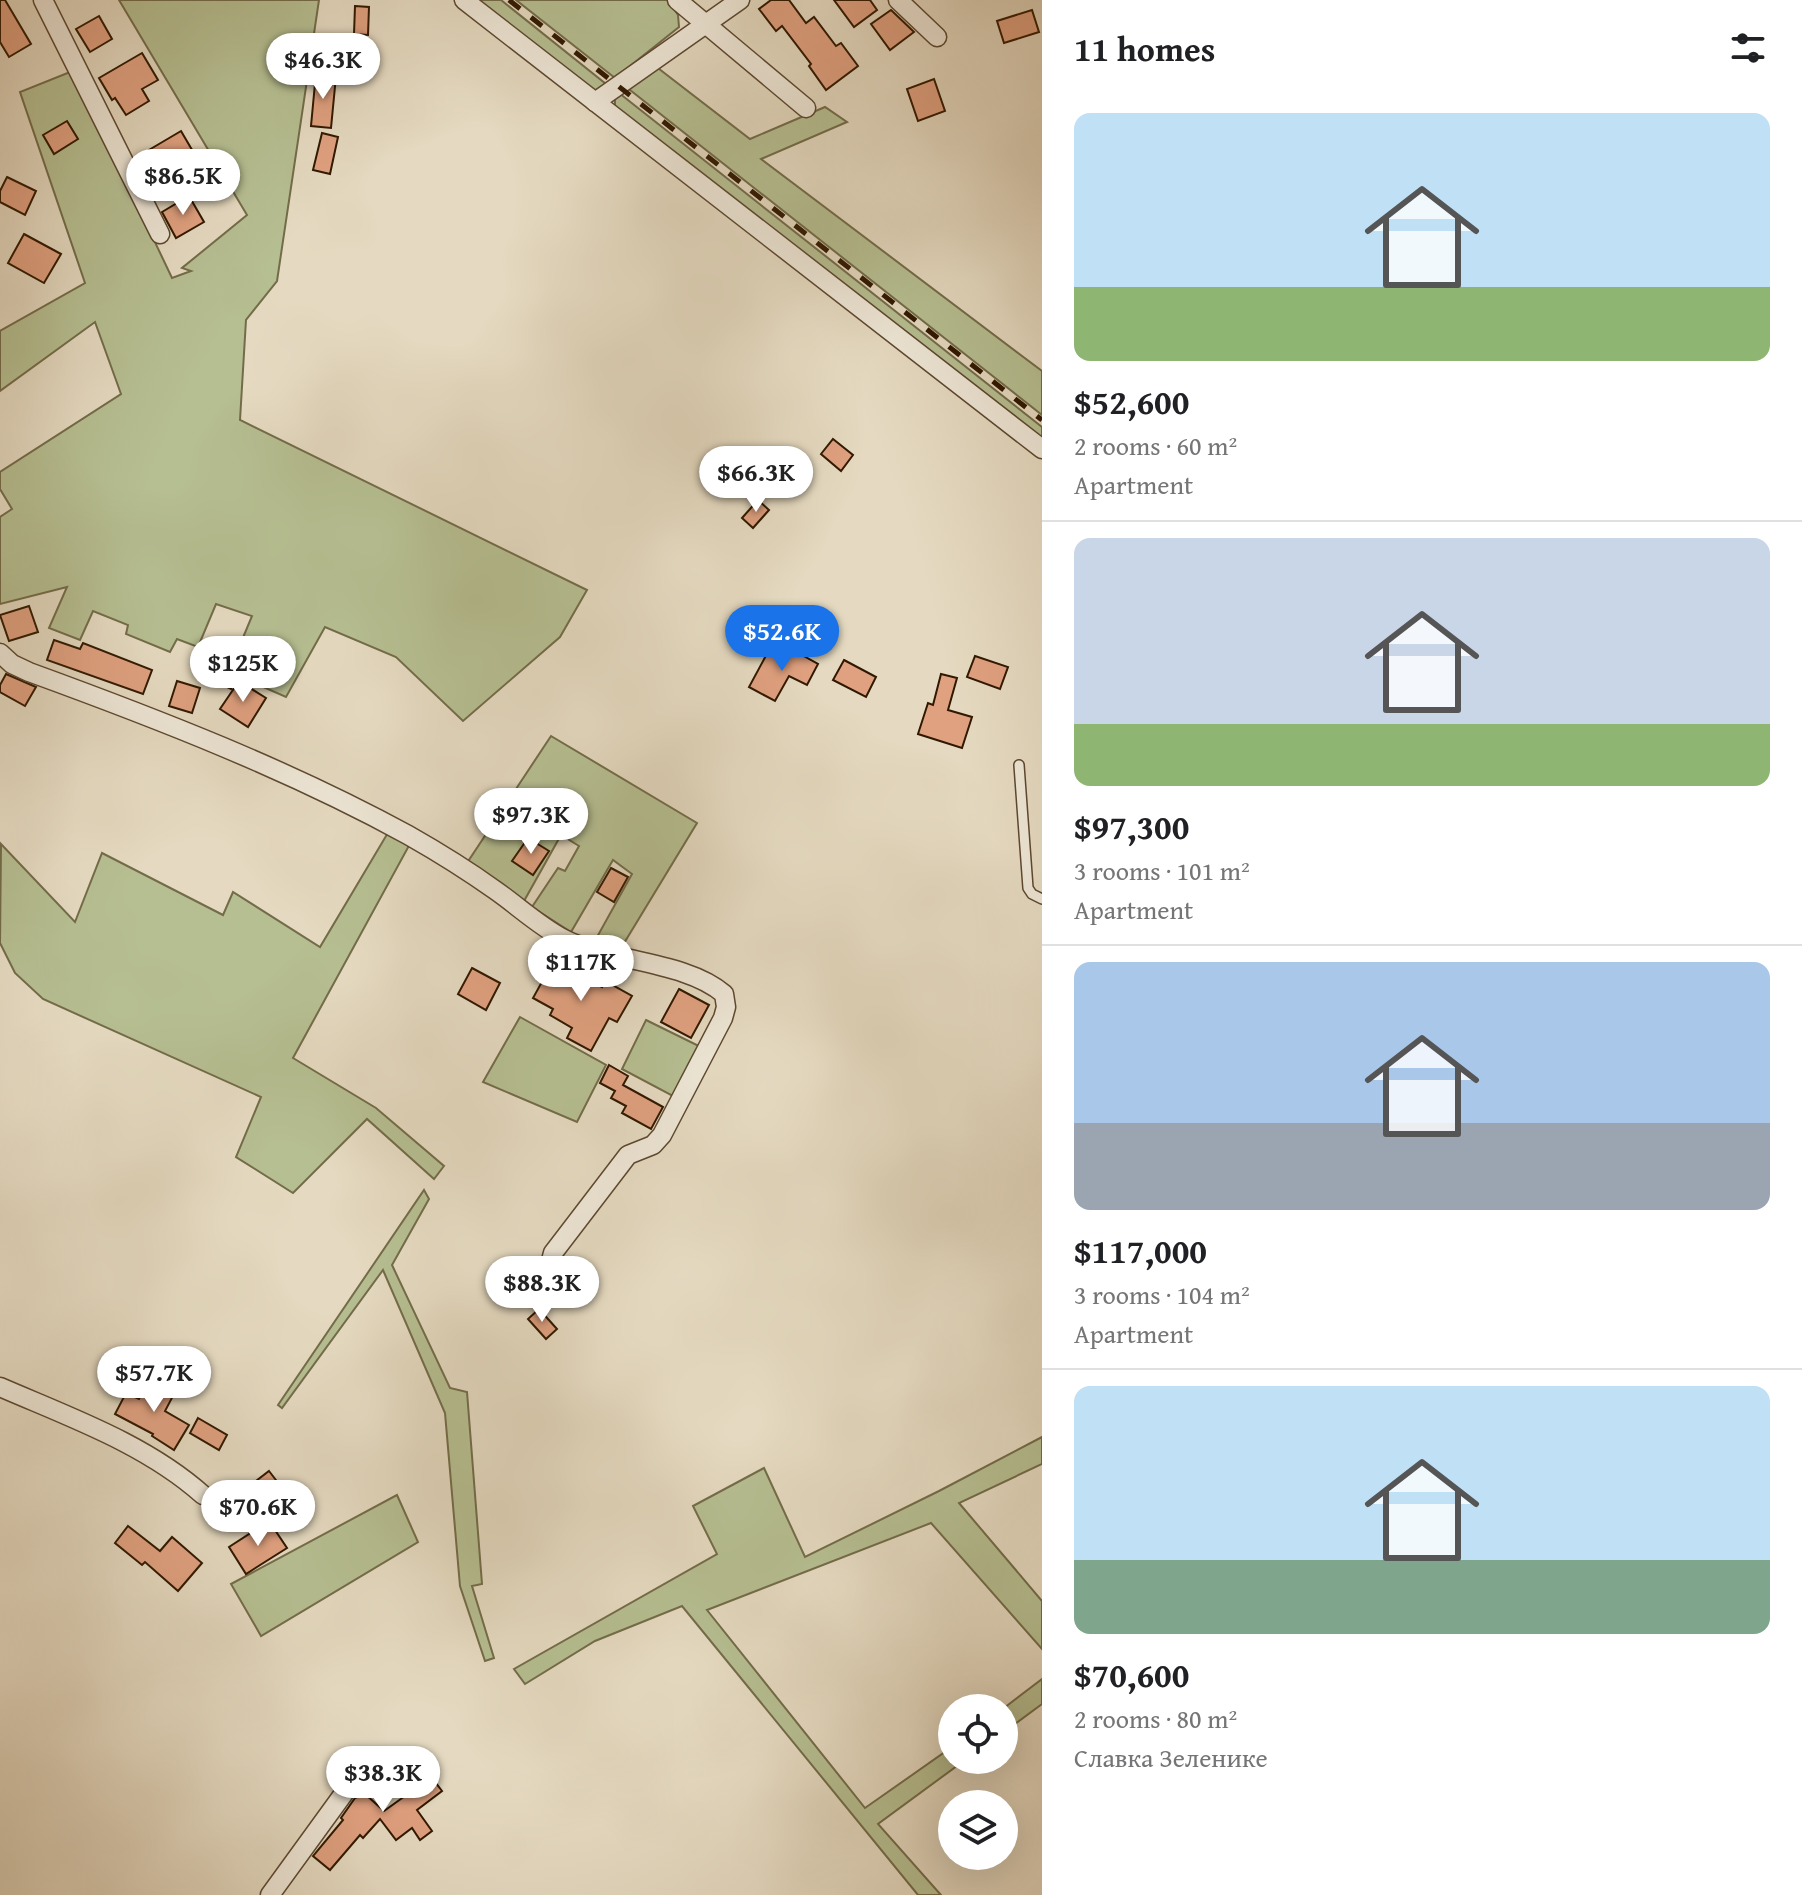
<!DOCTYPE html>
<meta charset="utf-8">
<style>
:root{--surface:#fff;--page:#f6f6f6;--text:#202124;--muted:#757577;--line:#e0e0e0;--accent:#1a73e8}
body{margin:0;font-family:"Gentium Book Plus",serif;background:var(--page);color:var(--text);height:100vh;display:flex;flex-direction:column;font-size:30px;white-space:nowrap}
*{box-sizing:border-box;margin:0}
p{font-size:26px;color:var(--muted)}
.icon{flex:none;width:44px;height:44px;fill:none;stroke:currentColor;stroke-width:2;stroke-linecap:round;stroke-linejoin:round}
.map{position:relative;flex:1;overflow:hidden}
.details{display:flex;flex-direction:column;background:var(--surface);width:760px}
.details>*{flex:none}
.controls{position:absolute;left:938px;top:1694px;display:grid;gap:16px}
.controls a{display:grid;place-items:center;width:80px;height:80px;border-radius:50%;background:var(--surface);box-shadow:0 8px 32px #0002;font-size:40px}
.price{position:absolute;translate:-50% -68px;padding:0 18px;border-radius:28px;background:#fff;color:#222;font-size:26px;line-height:52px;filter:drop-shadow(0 2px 4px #0008)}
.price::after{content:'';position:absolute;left:50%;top:48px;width:24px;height:18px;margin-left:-12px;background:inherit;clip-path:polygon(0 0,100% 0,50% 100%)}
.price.current{background:var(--accent);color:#fff}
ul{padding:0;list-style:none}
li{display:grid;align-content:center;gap:16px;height:424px;padding:0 32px}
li+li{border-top:2px solid var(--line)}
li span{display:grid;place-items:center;height:248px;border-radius:16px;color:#555}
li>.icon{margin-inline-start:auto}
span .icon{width:144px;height:144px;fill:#fffc;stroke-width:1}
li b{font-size:34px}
h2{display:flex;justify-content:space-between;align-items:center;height:96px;padding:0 32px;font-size:34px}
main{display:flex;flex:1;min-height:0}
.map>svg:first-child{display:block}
.green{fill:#b6bf92;stroke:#736c49;stroke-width:2}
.building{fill:#e0a180;stroke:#301800;stroke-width:2}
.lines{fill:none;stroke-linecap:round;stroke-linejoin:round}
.service-casing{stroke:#5d4830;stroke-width:12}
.minor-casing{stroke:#5d4830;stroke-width:21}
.service{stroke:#eee7d7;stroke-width:9}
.minor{stroke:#eee7d7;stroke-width:18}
.rail{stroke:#301800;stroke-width:5;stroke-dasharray:14 14;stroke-linecap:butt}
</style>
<main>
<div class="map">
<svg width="1042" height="1895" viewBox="0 0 1042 1895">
<rect width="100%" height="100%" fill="#e5dac1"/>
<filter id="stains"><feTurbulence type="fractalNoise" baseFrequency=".0025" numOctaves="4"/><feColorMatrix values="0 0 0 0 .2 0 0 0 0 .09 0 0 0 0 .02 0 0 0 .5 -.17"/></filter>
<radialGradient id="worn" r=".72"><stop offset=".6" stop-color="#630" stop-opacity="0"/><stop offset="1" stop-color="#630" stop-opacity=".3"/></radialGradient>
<g class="green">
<path d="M119,0H319L277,281L246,320L240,420L587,590L560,637L463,721L396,657L325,627L286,697L252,682L260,664L237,652L252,616L216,604L198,647L177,639L170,652L126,634L128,625L93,611L80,640L49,628L67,587L0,604V517L12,509L0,489V472L121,394L95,322L0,391V331L85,283L20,92L70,72L106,139L172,278L191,271L182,268L247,215Z"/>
<path d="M477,0H501L606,84L595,92Z"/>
<path d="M516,0H668L678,15L679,27L615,78Z"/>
<path d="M654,65L750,139L825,107L847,122L761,159L1042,371V415L625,86Z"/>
<path d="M619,93L1042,427V440L615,108V99Z"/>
<path d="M551,736L697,823L618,953L592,946L632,874L613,860L571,932L532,907L558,868L565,871L579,846L561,835L524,901L465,866Z"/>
<path d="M389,831L411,842L293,1058L376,1108L444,1166L434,1179L367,1119L293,1193L236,1157L261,1097L43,999L15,973L0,943L1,844L75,922L102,853L223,915L233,892L320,947Z"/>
<path d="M520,1017L606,1065L577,1122L483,1082Z"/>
<path d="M646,1020L711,1052L686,1103L622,1069Z"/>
<path d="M424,1190L429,1199L392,1265L450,1388L467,1392L482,1584L472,1586L494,1658L485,1661L460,1586L445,1413L383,1270L282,1408L278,1405Z"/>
<path d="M1042,1437V1464L959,1503L1042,1601V1649L931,1523L707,1610L865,1808L952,1747V1760H965L878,1824L941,1895H918L682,1606L595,1641L525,1684L514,1669L717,1554L693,1506L764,1468L805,1557L939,1491Z"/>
<path d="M397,1495L418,1542L261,1636L231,1584Z"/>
<path d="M1042,1679V1704L1004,1732V1708Z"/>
</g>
<g class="building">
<path d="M0,0H5L31,44L9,57L0,42Z"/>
<path d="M771,0H789L806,23L814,17L836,46L841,43L858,66L826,90L809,66L811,64L782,26L776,31L759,9Z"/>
<path d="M834,0H870L877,10L854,27Z"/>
<path d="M355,6L369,7L368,35L354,34Z"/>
<path d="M891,10L914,32L890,50L871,24Z"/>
<path d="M1032,10L1039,32L1004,43L997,21Z"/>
<path d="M99,16L112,39L90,52L76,29Z"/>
<path d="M142,53L158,80L142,89L149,101L126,115L115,98L112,100L99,78Z"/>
<path d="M316,73L336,76L331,128L311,126Z"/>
<path d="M934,79L945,111L918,121L907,89Z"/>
<path d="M67,121L78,139L54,154L43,135Z"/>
<path d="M181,131L195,155L151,181L137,157Z"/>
<path d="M322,133L338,137L330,174L313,170Z"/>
<path d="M7,177L36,191L25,215L0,202V191Z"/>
<path d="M189,196L204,222L176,238L162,212Z"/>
<path d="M24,234L61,254L44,283L8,263Z"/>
<path d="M833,439L853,455L841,471L821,454Z"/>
<path d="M758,500L769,510L753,528L742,518Z"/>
<path d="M29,606L38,632L9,641L0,615Z"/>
<path d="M54,640L80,649L83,643L152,670L143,694L47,660Z"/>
<path d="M791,649L818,664L807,685L789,676L775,701L749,687L769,650L785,659Z"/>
<path d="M231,654L245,660L231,689L200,674L206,661L224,670Z"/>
<path d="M975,656L1008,667L1000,689L967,677Z"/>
<path d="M844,660L876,677L866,697L833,680Z"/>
<path d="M6,674L36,687L25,706L0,692V685Z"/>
<path d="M941,674L957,678L948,710L972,717L962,748L918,734L928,703L933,705Z"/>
<path d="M177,681L200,688L192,713L169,706Z"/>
<path d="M239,681L266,698L248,727L220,709Z"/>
<path d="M528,838L549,851L533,875L512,861Z"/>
<path d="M611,868L628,877L614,902L597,892Z"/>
<path d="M554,960L602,987L605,981L632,996L617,1022L609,1018L591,1051L567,1038L572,1028L550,1015L553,1009L533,998Z"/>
<path d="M472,968L500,983L486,1010L458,994Z"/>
<path d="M679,989L709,1005L691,1038L661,1022Z"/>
<path d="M609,1065L628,1076L623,1085L663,1107L651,1129L622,1113L626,1106L611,1098L615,1091L600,1083Z"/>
<path d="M539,1309L557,1329L546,1339L528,1319Z"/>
<path d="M149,1380L175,1392L165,1411L189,1425L174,1450L152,1436L153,1434L115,1414L126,1393L139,1399Z"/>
<path d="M198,1418L227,1435L219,1450L190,1433Z"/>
<path d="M269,1471L292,1501L270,1518L247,1488Z"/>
<path d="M269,1521L287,1548L246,1574L229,1547Z"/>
<path d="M128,1526L160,1551L172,1537L202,1563L178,1591L145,1562L142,1565L115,1543Z"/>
<path d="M410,1749L442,1791L417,1810L432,1831L420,1840L412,1828L396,1840L380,1819L363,1838L360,1835L330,1870L313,1856L343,1820L341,1818L355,1798L365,1794L384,1811L416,1788L395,1760Z"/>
</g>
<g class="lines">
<defs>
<path id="service" d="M1019,765L1028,888L1032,894L1042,899"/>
<g id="minor">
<path d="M43,0L160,234"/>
<path d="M464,0L1042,449"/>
<path d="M677,0L806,108"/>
<path d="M898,0L937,37"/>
<path d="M595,102L740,0"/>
<path d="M0,653L12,664L29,672C158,719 287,769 408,835C438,852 467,870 495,890C518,906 539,926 564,939C610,962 686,961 724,994L726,1007L723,1018L662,1135L653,1145L628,1155L553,1253L548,1272"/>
<path d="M0,1387C69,1417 146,1444 203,1495"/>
<path d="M270,1895L347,1789L358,1783L368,1782"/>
</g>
</defs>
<use href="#service" class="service-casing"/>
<use href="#minor" class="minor-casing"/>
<use href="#service" class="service"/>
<use href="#minor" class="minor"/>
<path class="rail" d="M509,0L1042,420"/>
</g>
<rect width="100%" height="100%" filter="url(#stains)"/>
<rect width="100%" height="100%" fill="url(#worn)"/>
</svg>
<div class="controls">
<a><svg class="icon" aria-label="locate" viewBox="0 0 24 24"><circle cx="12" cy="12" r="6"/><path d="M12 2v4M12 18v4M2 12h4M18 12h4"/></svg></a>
<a><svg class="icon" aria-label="layers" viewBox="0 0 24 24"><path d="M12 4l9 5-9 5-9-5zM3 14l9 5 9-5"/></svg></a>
</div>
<b class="price" style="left:323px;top:101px">$46.3K</b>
<b class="price" style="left:183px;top:217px">$86.5K</b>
<b class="price" style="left:756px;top:514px">$66.3K</b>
<b class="price current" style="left:782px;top:673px">$52.6K</b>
<b class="price" style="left:243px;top:704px">$125K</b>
<b class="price" style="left:531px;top:856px">$97.3K</b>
<b class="price" style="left:581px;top:1003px">$117K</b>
<b class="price" style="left:542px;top:1324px">$88.3K</b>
<b class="price" style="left:154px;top:1414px">$57.7K</b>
<b class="price" style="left:258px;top:1548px">$70.6K</b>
<b class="price" style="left:383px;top:1814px">$38.3K</b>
</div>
<section class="details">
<h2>11 homes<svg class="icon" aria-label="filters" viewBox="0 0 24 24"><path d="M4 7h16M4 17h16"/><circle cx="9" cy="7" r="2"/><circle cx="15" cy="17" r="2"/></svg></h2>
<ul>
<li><span style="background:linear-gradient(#bfe0f5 70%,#8fb573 0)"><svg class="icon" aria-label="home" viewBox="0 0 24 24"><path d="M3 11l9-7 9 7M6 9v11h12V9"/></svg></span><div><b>$52,600</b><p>2 rooms · 60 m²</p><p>Apartment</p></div></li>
<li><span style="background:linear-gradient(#c9d6e8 75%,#8fb573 0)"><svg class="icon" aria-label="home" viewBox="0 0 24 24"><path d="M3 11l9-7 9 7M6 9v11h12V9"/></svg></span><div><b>$97,300</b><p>3 rooms · 101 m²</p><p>Apartment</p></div></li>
<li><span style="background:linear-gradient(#a9c7e8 65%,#9aa5b1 0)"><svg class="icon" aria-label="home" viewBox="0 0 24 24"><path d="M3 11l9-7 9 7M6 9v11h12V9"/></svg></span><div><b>$117,000</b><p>3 rooms · 104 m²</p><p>Apartment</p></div></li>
<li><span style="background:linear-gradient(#bfe0f5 70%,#7fa58c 0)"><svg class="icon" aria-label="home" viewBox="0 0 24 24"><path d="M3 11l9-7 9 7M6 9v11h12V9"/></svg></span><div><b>$70,600</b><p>2 rooms · 80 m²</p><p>Славка Зеленике</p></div></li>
</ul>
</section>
</main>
